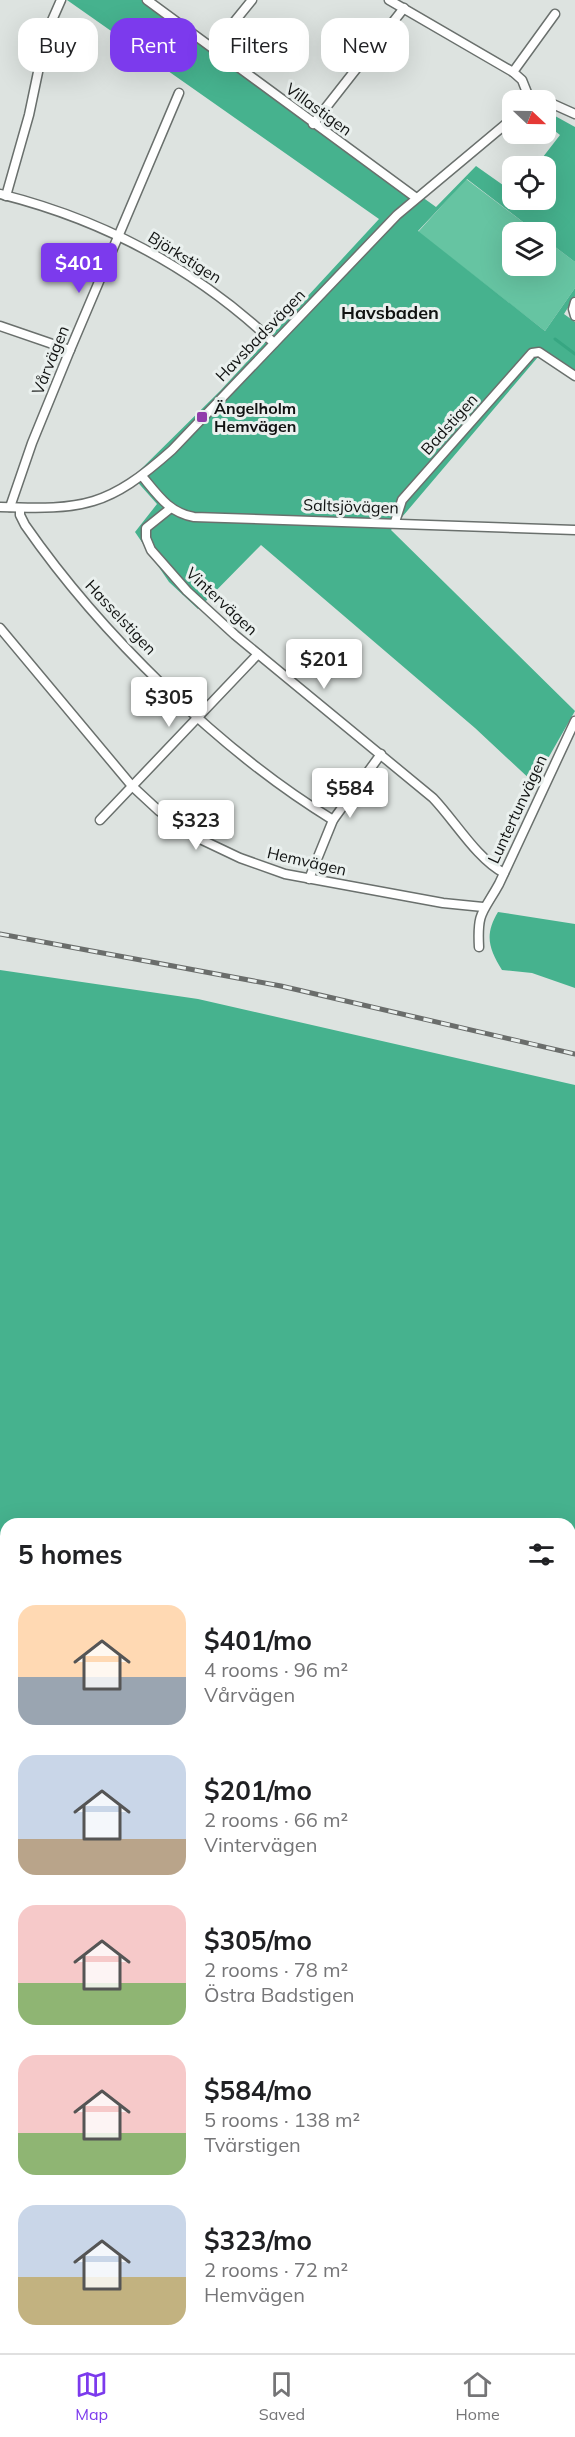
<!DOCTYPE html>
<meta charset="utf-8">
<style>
:root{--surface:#fff;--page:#f2f2f2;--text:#202124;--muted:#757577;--line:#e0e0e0;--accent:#7c3aed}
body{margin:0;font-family:Mulish,sans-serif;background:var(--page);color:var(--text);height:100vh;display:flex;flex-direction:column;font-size:22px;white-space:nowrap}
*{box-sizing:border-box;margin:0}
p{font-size:20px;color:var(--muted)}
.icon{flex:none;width:33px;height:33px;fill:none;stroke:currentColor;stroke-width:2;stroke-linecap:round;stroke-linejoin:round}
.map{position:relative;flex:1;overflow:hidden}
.panel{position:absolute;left:0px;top:1518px;width:576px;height:836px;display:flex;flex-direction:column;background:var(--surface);border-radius:18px 18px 0 0;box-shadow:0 6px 24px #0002}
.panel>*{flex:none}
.hud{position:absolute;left:18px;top:18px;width:540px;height:54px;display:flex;gap:12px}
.needle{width:39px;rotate:112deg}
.tools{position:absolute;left:502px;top:90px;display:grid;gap:12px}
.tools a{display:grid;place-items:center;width:54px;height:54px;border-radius:12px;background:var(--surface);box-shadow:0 6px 24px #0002;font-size:30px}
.price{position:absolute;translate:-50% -51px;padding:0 14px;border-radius:6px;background:#fff;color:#222;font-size:20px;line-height:39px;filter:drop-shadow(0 2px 3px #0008)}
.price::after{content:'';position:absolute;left:50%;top:36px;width:18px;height:14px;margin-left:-9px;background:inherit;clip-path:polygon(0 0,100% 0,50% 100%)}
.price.on{background:var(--accent);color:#fff}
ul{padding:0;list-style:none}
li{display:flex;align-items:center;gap:18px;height:150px;padding:0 18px}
li span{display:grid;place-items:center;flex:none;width:168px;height:120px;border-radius:18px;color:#555}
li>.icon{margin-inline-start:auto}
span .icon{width:72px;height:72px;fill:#fffc;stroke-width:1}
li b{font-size:26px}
h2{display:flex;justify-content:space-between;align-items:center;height:72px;padding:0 18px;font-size:26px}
.pill{padding:0 21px;border-radius:18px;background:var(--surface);box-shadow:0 6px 24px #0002;font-size:21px;line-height:54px}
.pill.on{background:var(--accent);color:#fff}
.tab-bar{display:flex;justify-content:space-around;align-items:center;height:84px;border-top:2px solid var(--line);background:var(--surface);font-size:16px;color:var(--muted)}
.tab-bar a{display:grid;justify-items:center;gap:3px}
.tab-bar .on{color:var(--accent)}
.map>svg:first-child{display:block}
.green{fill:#66c4a2}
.forest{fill:#46b28e}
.water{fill:#37a682}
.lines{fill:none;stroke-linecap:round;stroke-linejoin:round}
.stream{stroke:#37a682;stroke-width:3}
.minor-casing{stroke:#6a706d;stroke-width:11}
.tertiary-casing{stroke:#6a706d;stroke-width:14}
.minor{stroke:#fff;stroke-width:8}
.tertiary{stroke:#fff;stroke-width:10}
.rail-casing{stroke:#6a6d6b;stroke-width:5}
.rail{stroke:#eaf0ee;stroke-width:3;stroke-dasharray:9;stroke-linecap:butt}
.poi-dot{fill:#913dab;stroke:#eaf0ee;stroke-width:2}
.labels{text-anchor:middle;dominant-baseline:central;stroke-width:6;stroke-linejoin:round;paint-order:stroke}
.street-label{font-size:16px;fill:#111312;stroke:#eaf0ee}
.poi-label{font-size:16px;font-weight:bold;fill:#111312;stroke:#eaf0ee;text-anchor:start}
.neighbourhood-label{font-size:18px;font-weight:bold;fill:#111312;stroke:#eaf0ee}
</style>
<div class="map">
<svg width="575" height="2353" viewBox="0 0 575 2353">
<rect width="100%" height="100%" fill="#dde3e0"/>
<path class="green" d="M466,179L536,232H513V266H546V240L575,262V288L545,331L418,232Z"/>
<g class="forest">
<path d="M67,0H148L436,207L476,166L513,192V200H546V166H536L560,135L546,124V111L575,127V262L546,240V232H536L467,179L418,231L545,331L575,288V296L564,314L575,322V381L538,357L391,530L575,711L534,783L475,728L261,545L198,609L169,582L135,532L157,504L133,477L220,391L379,219Z"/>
<path d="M498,912L575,924V988L532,973L502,970C489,949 484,935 498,912Z"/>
<path d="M0,970L198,999L575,1085V1851L570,1854V1524H6V1985L0,1991Z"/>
<path d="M50,2348H243L226,2353H52Z"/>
</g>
<path class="water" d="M6,2022V2087L0,2092V2028Z"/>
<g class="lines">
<path class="stream" d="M555,339L575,354"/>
<defs>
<g id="minor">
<path d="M147,0L415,197"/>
<path d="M389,0L513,72L522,80L530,100"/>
<path d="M213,48L252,0"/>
<path d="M513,72L555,14"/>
<path d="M546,101L575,114"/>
<path d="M313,124L404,8"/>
<path d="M0,194C104,220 196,269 274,343"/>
<path d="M6,196L29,115L46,34L61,0"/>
<path d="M575,302L573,309L575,316"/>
<path d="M0,326L70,350"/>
<path d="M142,476C157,494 169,513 194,517L575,530"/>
<path d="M0,507C84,510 108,507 172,450L397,215L513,118"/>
<path d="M10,507L32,443L70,350L179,93"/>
<path d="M20,508V515L25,525C100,633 220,751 333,820"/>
<path d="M171,508L146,528V538L151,550L187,591L235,635L433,798C455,821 477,859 504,873"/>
<path d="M395,522L402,500L532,353L539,352L575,376"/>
<path d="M0,628L132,786L159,811L200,839L240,858L285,874L443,903L483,907"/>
<path d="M100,820L258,654"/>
<path d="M309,879L333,820L381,754"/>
<path d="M479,947C477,911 483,913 499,884L575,721"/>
<path d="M0,1557L6,1558"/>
<path d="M570,2129L575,2128"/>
<path d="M570,2278L575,2277"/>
<path d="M0,2334L6,2344"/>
<path d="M200,2348L204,2353"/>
<path d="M211,2348H248"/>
</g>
<g id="tertiary">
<path d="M570,2061L575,2059"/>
<path d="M0,2249L6,2247"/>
</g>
</defs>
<use href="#minor" class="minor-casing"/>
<use href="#tertiary" class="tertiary-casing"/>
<use href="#minor" class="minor"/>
<use href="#tertiary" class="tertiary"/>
<defs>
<path id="rail" d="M0,934L281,986L575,1054"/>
</defs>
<use href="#rail" class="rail-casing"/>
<use href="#rail" class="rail"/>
</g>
<rect class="poi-dot" x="196" y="411" width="12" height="12" rx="3"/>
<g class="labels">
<g class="street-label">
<text transform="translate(319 109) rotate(36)">Villastigen</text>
<text transform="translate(185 257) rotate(32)">Björkstigen</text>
<text transform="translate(260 335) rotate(-46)">Havsbadsvägen</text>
<text transform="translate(50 360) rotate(-68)">Vårvägen</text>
<text transform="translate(449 424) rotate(-48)">Badstigen</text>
<text transform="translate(351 506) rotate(2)">Saltsjövägen</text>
<text transform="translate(222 601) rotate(43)">Vintervägen</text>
<text transform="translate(121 617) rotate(47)">Hasselstigen</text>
<text transform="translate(517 809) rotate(-65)">Luntertunvägen</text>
<text transform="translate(307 861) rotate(13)">Hemvägen</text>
</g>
<g class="poi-label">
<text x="214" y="408">Ängelholm<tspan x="214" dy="18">Hemvägen</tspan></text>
</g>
<g class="neighbourhood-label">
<text x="390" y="312">Havsbaden</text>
</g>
</g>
</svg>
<div class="tools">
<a><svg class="needle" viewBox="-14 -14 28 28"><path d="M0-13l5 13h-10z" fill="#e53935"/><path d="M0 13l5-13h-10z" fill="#757577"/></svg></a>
<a><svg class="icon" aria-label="locate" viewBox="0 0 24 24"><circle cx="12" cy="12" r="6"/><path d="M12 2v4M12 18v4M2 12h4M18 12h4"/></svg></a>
<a><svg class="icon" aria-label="layers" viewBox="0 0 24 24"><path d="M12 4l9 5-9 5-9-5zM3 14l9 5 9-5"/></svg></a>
</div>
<b class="price on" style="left:79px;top:294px">$401</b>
<b class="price" style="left:324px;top:690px">$201</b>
<b class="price" style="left:169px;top:728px">$305</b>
<b class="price" style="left:350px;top:819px">$584</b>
<b class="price" style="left:196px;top:851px">$323</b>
<div class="hud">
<a class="pill">Buy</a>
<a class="pill on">Rent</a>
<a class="pill">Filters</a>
<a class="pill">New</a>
</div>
<section class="panel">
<h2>5 homes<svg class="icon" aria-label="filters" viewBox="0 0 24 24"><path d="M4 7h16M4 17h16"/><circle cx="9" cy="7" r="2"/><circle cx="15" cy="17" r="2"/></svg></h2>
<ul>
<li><span style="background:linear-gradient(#ffd9b3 60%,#9aa5b1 0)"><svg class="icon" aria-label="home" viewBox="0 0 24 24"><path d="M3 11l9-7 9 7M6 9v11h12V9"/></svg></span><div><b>$401/mo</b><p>4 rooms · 96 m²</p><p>Vårvägen</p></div></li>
<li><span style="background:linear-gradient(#c9d6e8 70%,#b9a48a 0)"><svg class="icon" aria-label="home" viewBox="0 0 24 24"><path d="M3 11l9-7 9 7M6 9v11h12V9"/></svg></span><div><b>$201/mo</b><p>2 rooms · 66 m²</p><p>Vintervägen</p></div></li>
<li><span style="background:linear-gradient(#f6c9c9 65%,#8fb573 0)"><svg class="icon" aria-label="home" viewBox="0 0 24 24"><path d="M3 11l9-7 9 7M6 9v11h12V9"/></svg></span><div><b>$305/mo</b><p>2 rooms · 78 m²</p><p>Östra Badstigen</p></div></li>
<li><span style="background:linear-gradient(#f6c9c9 65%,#8fb573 0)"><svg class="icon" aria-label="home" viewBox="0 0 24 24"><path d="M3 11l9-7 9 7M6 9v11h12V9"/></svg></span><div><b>$584/mo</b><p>5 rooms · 138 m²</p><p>Tvärstigen</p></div></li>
<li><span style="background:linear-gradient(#c9d6e8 60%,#c2b280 0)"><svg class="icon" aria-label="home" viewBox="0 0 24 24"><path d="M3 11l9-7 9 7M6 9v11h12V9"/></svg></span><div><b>$323/mo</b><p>2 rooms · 72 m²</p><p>Hemvägen</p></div></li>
</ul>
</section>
</div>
<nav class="tab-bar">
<a class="on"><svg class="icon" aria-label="map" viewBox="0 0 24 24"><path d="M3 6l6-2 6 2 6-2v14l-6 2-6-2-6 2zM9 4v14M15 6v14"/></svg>Map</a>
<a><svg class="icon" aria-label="saved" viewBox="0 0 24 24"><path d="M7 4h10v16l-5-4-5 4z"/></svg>Saved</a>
<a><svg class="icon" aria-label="home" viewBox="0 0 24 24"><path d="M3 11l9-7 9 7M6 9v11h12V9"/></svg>Home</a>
</nav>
